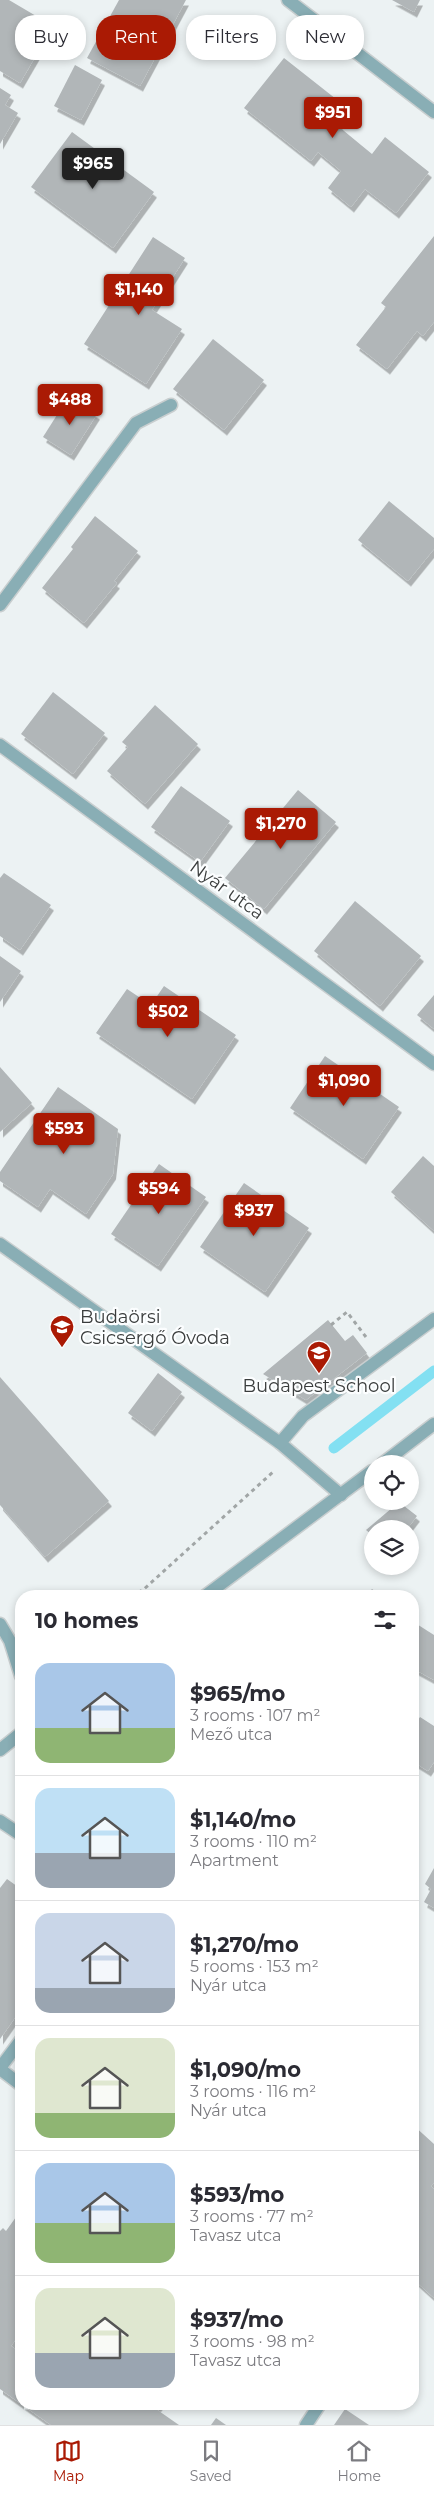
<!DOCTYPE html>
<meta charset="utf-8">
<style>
:root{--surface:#fff;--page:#f7f7f7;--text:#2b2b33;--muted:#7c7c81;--line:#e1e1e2;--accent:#aa1a04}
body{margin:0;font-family:Montserrat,sans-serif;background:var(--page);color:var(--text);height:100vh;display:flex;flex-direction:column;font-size:19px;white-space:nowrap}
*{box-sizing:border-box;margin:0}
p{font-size:16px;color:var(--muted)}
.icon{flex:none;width:28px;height:28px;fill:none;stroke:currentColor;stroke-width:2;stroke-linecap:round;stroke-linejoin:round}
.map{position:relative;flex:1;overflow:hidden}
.drawer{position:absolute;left:15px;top:1590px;width:404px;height:820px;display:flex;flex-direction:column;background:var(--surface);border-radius:20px;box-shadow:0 2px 8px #0003}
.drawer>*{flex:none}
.banner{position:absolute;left:15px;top:15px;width:405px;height:45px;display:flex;gap:10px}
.controls{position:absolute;left:364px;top:1455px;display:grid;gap:10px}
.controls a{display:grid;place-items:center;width:55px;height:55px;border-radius:50%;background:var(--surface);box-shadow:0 2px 8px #0003;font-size:25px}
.price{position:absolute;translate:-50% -42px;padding:0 11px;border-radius:5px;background:var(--accent);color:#fff;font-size:16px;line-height:32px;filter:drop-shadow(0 1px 2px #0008)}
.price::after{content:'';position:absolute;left:50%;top:30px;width:15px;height:11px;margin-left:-8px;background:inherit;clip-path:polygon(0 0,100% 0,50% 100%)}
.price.current{background:#222;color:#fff}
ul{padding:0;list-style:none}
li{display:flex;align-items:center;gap:15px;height:125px;padding:0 20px}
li+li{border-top:1px solid var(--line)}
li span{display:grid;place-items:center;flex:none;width:140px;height:100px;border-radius:15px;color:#555}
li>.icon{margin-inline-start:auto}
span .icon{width:60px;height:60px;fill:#fffc;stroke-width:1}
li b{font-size:21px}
h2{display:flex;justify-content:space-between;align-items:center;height:60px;padding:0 20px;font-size:21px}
.tag{padding:0 18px;border-radius:20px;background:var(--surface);box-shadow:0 2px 8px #0003;font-size:18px;line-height:45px}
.tag.current{background:var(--accent);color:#fff}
.dock{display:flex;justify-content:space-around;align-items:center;height:70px;border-top:1px solid var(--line);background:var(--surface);font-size:14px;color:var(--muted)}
.dock a{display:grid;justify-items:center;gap:2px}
.dock .current{color:var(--accent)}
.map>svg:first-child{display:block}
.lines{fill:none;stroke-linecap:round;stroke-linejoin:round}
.stream{stroke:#83e0f2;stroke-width:11}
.building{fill:#b1b6b8;filter:url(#shadow)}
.minor-casing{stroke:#c8cecf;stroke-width:15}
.path{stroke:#a1a6a6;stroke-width:3;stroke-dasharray:4 4;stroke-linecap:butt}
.minor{stroke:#89aeb5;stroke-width:12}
.labels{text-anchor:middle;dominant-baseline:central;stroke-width:4.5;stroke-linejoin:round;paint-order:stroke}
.street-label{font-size:18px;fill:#3a3d3d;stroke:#fcfeff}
.poi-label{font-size:18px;fill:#3a3d3d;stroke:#fcfeff;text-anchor:start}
</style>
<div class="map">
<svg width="434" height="2425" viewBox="0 0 434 2425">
<defs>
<filter id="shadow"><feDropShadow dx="3" dy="5.5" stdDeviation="0" flood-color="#0004"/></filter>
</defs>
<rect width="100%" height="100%" fill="#ecf2f3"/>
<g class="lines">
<path class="stream" d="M334,1448L434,1371"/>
</g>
<g class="building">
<path d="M0,0H9L53,26L20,83L0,71Z"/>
<path d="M119,0H186L140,86L87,58Z"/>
<path d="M392,0H420L414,12Z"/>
<path d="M284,58L350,110L338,126L361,145L372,154L385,137L429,172L396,213L365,189L351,207L328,188L341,171L318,152L311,161L244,108Z"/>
<path d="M75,65L102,80L81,120L54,106Z"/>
<path d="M0,88L11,95L5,105L18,113L0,144Z"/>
<path d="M72,132L154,192L113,248L31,187Z"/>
<path d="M434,236V322L423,336L417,331L387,369L356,345L386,307L381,303Z"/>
<path d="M153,237L185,258L152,310L182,329L146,384L84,344Z"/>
<path d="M213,339L264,380L224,430L173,389Z"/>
<path d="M69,396L97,414L71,455L43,437Z"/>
<path d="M389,501L434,538V549L408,581L358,540Z"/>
<path d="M95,516L138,551L114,581L117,583L84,623L42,588L73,549L71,547Z"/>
<path d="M53,692L105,733L73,774L21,734Z"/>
<path d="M155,705L198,744L145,804L107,771L128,747L122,742Z"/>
<path d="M181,786L230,821L200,862L151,827Z"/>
<path d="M298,790L336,822L264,909L225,878Z"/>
<path d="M4,873L51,905L20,950L0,936V878Z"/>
<path d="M355,901L421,956L380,1006L314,951Z"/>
<path d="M0,956L21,971L0,1002Z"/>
<path d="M164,986L236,1035L192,1099L96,1033L127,989L151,1005Z"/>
<path d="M434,995V1029L417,1015Z"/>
<path d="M325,1056L399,1107L363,1159L290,1108Z"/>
<path d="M0,1067L32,1103L0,1132Z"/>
<path d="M58,1087L118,1129L113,1174L86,1214L50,1189L38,1207L0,1181V1172Z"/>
<path d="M423,1156L434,1166V1231L391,1192Z"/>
<path d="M159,1164L206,1197L158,1266L111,1234Z"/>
<path d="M244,1183L309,1228L265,1292L200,1247Z"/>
<path d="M328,1320L345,1341L353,1335L367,1353L306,1400L263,1374Z"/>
<path d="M158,1373L182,1392L152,1431L128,1413Z"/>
<path d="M0,1377L109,1501L45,1557L0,1505Z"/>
<path d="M399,1502L417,1516L407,1529H372V1535L366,1530Z"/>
<path d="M372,1589L381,1596H366Z"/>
<path d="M412,1621L434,1635V1680L412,1668Z"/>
<path d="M420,1717L434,1726V1762L428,1771L412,1761V1721L416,1723Z"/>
<path d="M434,1868V1908L424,1902L431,1889L425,1884Z"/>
<path d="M7,1879L21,1889V2009L0,2039V1888Z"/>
<path d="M412,2124L434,2144V2183L431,2186L434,2189V2298L412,2278Z"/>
<path d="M21,2210V2332L11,2346L21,2353V2404H160L156,2409L179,2425H51L0,2389V2231L3,2228L6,2231Z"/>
<path d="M345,2409L369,2425H334Z"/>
<path d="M216,2418L226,2425H211Z"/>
</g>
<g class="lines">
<defs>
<g id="minor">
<path d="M288,0L434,112"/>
<path d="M0,605L136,423L171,405"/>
<path d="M0,745L434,1064"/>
<path d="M0,1244L280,1443L341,1495"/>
<path d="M280,1443L303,1416L434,1319"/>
<path d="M382,1464L434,1424"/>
<path d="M205,1596L372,1471"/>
<path d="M0,1624L10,1641L21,1676"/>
<path d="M0,1750L21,1733"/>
<path d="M0,1821L21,1835"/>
<path d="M0,2068L21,2040"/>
<path d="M0,2069L21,2085"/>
<path d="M306,2425L320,2404"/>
</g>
</defs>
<use href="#minor" class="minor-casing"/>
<g class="path">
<path d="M331,1325L347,1312L366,1337"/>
<path d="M131,1596L143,1590L273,1472"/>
</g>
<use href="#minor" class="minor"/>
</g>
<defs>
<symbol id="school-pin" viewBox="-11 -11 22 30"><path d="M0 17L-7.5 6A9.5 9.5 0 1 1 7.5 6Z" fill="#aa1a04" stroke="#fcfeff"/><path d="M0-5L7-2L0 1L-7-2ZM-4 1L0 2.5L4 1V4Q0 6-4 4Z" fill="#fff"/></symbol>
</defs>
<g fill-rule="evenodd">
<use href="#school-pin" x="48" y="1313" width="28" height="38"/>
<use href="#school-pin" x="305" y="1339" width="28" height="38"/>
</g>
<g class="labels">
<g class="street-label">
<text transform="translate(227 890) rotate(36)">Nyár utca</text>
</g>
<g class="poi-label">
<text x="80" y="1317">Budaörsi<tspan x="80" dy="21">Csicsergő Óvoda</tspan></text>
<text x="319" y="1386" text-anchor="middle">Budapest School</text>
</g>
</g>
</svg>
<div class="controls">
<a><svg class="icon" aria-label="locate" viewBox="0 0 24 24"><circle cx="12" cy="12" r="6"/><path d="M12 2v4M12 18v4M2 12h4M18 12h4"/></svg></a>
<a><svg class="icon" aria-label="layers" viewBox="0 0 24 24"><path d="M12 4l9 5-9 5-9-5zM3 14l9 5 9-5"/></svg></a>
</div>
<b class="price" style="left:333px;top:139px">$951</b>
<b class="price current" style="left:93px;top:190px">$965</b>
<b class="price" style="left:139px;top:316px">$1,140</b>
<b class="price" style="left:70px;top:426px">$488</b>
<b class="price" style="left:281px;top:850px">$1,270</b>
<b class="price" style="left:168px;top:1038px">$502</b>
<b class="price" style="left:344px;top:1107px">$1,090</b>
<b class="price" style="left:64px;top:1155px">$593</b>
<b class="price" style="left:159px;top:1215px">$594</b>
<b class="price" style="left:254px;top:1237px">$937</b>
<div class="banner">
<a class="tag">Buy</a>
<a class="tag current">Rent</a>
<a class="tag">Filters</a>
<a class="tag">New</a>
</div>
<section class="drawer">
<h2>10 homes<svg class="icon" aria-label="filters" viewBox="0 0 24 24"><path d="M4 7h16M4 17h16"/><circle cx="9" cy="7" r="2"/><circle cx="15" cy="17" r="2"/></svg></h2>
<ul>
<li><span style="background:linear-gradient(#a9c7e8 65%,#8fb573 0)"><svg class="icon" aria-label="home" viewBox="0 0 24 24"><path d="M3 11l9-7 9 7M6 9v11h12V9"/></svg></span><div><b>$965/mo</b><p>3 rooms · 107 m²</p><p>Mező utca</p></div></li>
<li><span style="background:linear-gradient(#bfe0f5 65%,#9aa5b1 0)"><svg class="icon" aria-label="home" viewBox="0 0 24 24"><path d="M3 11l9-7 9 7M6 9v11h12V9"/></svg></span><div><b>$1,140/mo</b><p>3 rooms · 110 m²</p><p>Apartment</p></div></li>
<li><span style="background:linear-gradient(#c9d6e8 75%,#9aa5b1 0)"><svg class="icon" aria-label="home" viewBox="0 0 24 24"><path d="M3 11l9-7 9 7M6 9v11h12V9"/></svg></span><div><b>$1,270/mo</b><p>5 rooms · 153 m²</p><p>Nyár utca</p></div></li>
<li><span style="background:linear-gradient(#dfe7d0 75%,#8fb573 0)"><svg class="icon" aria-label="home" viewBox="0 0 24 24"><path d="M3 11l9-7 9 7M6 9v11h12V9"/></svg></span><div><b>$1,090/mo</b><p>3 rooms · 116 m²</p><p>Nyár utca</p></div></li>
<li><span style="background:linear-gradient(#a9c7e8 60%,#8fb573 0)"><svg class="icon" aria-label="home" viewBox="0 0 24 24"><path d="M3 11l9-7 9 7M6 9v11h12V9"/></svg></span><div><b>$593/mo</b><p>3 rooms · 77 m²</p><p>Tavasz utca</p></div></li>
<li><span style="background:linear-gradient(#dfe7d0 65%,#9aa5b1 0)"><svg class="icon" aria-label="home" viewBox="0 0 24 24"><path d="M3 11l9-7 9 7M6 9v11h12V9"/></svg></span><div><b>$937/mo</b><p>3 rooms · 98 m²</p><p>Tavasz utca</p></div></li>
</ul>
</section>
</div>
<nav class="dock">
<a class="current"><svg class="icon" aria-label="map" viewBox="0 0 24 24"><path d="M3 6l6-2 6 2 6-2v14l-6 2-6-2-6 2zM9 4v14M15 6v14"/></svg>Map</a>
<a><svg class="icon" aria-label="saved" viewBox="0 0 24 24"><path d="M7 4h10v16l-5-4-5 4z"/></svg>Saved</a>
<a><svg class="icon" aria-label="home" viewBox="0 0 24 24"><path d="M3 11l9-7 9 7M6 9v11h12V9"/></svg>Home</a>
</nav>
